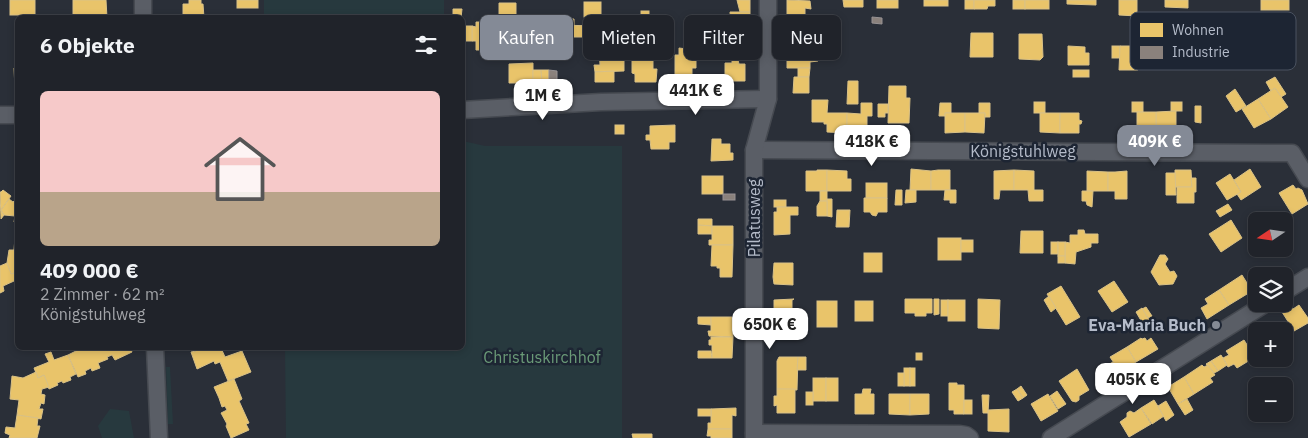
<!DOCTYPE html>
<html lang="de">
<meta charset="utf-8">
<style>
:root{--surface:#20232a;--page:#282b32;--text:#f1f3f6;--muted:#a2a4a8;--line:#3d4047;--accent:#848a96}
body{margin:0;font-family:"IBM Plex Sans",sans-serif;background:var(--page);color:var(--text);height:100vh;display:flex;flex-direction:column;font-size:19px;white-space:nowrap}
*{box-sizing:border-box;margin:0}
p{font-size:16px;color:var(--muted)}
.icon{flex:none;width:28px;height:28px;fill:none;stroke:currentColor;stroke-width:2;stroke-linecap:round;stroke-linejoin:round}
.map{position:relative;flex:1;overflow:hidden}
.side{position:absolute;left:15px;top:15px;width:450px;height:335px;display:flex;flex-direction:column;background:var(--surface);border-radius:8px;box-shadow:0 2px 8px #0003,0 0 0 1px var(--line)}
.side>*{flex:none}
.hud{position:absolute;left:480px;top:15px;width:475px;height:45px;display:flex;gap:10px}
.needle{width:32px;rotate:257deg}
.buttons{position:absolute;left:1248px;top:212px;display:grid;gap:10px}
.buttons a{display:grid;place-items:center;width:45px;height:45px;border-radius:8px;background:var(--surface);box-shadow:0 2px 8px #0003,0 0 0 1px var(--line);font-size:25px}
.price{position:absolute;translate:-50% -42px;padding:0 11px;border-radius:10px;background:#fff;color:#222;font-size:16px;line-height:32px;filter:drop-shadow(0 1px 2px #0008)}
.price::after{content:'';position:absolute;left:50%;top:30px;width:15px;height:11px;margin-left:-8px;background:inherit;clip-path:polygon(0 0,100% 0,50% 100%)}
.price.active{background:var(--accent);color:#fff}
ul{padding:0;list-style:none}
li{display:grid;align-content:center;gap:10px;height:265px;padding:0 25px}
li+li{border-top:1px solid var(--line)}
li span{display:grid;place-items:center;height:155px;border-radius:8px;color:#555}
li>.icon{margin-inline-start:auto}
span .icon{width:90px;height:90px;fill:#fffc;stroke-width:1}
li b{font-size:21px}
h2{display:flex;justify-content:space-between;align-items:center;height:60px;padding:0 25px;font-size:21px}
.tag{padding:0 18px;border-radius:8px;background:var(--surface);box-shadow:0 2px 8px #0003,0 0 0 1px var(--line);font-size:18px;line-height:45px}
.tag.active{background:var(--accent);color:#fff}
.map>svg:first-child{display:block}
.green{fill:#27393e}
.homes{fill:#e9c46a;stroke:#d9c186}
.industry{fill:#8a817c;stroke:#979293}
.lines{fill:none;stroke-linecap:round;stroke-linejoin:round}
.minor-casing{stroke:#464a51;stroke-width:19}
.minor{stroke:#5a5e66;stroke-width:16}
.poi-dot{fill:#848a96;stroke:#1d2533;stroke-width:2}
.labels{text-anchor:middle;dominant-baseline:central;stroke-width:5;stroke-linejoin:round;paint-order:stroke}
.street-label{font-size:16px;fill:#b4bbc9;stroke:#1d2533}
.poi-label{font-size:16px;font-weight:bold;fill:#b4bbc9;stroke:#1d2533;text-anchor:end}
.park-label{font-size:16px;fill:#6a9a77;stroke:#1d2533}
.key{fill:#1d2533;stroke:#4a5260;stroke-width:1}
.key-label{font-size:14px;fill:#b4bbc9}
</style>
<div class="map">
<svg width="1308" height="438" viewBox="0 0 1308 438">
<rect width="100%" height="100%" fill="#2a2f38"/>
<g class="green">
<rect x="264" y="0" width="180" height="17"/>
<path d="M463,141L485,146H622V438H286L285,348H462Z"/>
<path d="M166,367H170L173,424H168Z"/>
<path d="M110,409L129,411L134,438H102L98,426Z"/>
</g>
<g class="homes">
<rect x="10" y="0" width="25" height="15"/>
<path d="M73,0H106L107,18H73Z"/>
<path d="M189,0H201V4H203L204,18H183V4H189Z"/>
<rect x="237" y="0" width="21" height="8"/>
<path d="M737,0H750V12H740Z"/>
<path d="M787,0L810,1L811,9L805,8V16H787Z"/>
<path d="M843,0H863V7H844Z"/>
<rect x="877" y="0" width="21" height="8"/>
<rect x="924" y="0" width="24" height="6"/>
<rect x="965" y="0" width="9" height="9"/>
<path d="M974,0H995V6H988L987,9H974Z"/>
<rect x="1013" y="0" width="12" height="9"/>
<rect x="1025" y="0" width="24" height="9"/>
<path d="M1067,0H1096V5L1067,4Z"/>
<path d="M1119,0H1137V16L1119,15Z"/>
<path d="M1165,0H1188V8L1165,7Z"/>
<rect x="1261" y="0" width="28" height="10"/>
<rect x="584" y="2" width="17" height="15"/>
<path d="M499,3H516V17L499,16Z"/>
<path d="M453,9H462L461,18H453Z"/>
<rect x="641" y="11" width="8" height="5"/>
<path d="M730,12H750V31H744V34H737L736,31H731Z"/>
<path d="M793,16H805L804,25H793Z"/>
<path d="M563,19H574V25H557V21H563Z"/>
<path d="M476,22H483V27H492V50H476V41H472V26L476,27Z"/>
<path d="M557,25L598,26L599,37L593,36V40H583V37H564V43H557Z"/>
<rect x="798" y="25" width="12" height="8"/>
<rect x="462" y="26" width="10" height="15"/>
<path d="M598,26H624V71L595,72L594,65H600Z"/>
<rect x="787" y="33" width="23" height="18"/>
<path d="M971,33H993V57H970Z"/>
<path d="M1019,34H1042L1043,57L1040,60L1019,59Z"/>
<rect x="552" y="36" width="5" height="9"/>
<path d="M1068,46L1085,47V53H1089V65H1068Z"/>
<rect x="1112" y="46" width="8" height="12"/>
<path d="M1120,46H1134V60H1138V70H1119Z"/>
<path d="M679,48L687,49V55H696V68H692V76H675V55H679Z"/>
<path d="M787,51H817L818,61L810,62V68H787Z"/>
<path d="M632,58H653V69H657L656,82H635V74L632,73Z"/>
<path d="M732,60H738L739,64H745V81H725V63H732Z"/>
<path d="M533,63V83H509V64Z"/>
<path d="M14,68H18V89H15Z"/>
<path d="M798,68H810L809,77H798Z"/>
<path d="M533,70H541L542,82H533Z"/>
<path d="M541,70H549V82H542Z"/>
<rect x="1073" y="70" width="16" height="7"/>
<path d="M614,71V82H595V72Z"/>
<path d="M794,77H809V93H793Z"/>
<path d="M1275,77L1286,94L1281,97L1275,88L1271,91L1266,82Z"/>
<path d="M848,81H858V104H847Z"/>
<path d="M889,86H906V98H910L909,123H888Z"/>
<path d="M1275,88L1288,107L1271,119L1258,99Z"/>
<path d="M1235,89L1246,106L1236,112L1226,96Z"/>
<path d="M1258,99L1271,119L1254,128L1242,109Z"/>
<path d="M812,100H828L827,113H847V133L827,132V124H824V122H812Z"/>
<rect x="1034" y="102" width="11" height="11"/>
<rect x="1132" y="102" width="11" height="10"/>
<rect x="1171" y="102" width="11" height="9"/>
<path d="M861,103H872V116H867V132L847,133V113L861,114Z"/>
<path d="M940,103H951V113H945V116H939Z"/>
<path d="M979,103H990V117H985V113H979Z"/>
<path d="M878,104H888V113H885V117H878Z"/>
<path d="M1195,106H1201V123L1195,122Z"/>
<path d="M1176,111V132L1156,130V112Z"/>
<path d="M1137,112H1156V130H1149V132H1137Z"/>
<path d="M945,113H965V132L945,133Z"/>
<path d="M965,113H985L984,133L965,132Z"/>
<path d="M1040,113H1060V133L1040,132Z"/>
<path d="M1060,113H1079V120L1082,121L1081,124H1079V133H1060Z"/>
<rect x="615" y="125" width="9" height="9"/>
<path d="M675,125V142H669V149H651L650,140H646V135H650V126Z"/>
<path d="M712,139H721V144H730V153H733V160L711,161Z"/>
<path d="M911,169L931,171V190H910Z"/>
<path d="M1250,169L1261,187L1241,200L1237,194L1241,192L1234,180Z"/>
<path d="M817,170H827V191H806V171H817Z"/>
<path d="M827,170L847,171V179H851V191H827Z"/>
<path d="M938,170H950V190H931V171Z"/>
<path d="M1014,170V190H1000L999,199H994V171Z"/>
<path d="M1014,170L1034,171V190H1043V201H1029L1028,190H1014Z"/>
<path d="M1175,170H1191L1192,187H1175Z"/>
<path d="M1087,171L1108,172V191H1087Z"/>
<path d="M1115,172L1127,171V199H1115V191H1108V172Z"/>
<path d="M1166,173H1175L1176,195H1166Z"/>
<path d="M1230,174L1241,192L1227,200L1216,183Z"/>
<rect x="702" y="176" width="21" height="18"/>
<path d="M1191,178H1196V192H1194V203H1177V187H1192Z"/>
<rect x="866" y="183" width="21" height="15"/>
<path d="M1293,185L1296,189L1298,188L1302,190L1308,204L1292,214L1279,193Z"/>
<path d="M3,190L11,196L1,210L4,215L1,219L0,192H1Z"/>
<path d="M896,190H902V205H895Z"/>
<path d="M906,190H916V202L905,203Z"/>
<path d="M945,190H956V203H950V200H944Z"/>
<rect x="820" y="191" width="7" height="10"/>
<path d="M1082,191H1093L1092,207L1087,205L1086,201H1082Z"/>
<path d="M864,198H887V212H878L876,216L872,215L870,212H864Z"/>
<path d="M9,199L13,202L15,200H18V237H15L17,223L14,222L15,216L4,215L1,210Z"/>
<path d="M827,199H832V217L827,216Z"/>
<rect x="774" y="200" width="12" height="7"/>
<path d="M820,201H827V216H817V206Z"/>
<path d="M1228,204L1232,210L1220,217L1216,211Z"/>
<path d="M777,207H798V215H790V234L774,235V212H777Z"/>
<path d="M837,210H850L849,227H836Z"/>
<path d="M698,219H712V226L698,225Z"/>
<path d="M1231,220L1242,238L1221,252L1209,234Z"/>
<path d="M698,225L712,226V234H698Z"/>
<path d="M712,226H733V245H709V240H712Z"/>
<path d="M1078,230H1084L1085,234H1098V243H1091V247L1076,252L1075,264L1065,263V242L1070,243V235H1078Z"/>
<path d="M1021,231H1043V253H1020Z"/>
<path d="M15,237H18V272L11,274L7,263L9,250H14Z"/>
<rect x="938" y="238" width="23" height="22"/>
<rect x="961" y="240" width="12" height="12"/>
<rect x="1051" y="242" width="7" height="12"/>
<rect x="1058" y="242" width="7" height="14"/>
<path d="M712,245H733L732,277H720V268H717V266H711Z"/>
<rect x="864" y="253" width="18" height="19"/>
<path d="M1160,255H1165L1168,259L1165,264L1170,272L1174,271L1177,276L1173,284L1159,285L1151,272Z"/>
<rect x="1058" y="256" width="7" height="7"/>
<path d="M7,263L11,274L18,272V281H14L3,286L4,291L0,293V266Z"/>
<path d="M774,263H793V285L774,284L773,277Z"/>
<path d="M1242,275L1252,291L1229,305L1219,290Z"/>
<path d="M1114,281L1128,302L1112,312L1098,291Z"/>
<path d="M1061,286L1080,317L1066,325L1047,294Z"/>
<path d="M1219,290L1229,305L1207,319L1201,308L1208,304L1205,299Z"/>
<path d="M1049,296L1056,308L1051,312L1044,300Z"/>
<path d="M794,299L792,300V317H799V327L774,328V300Z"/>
<path d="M905,299H932V313H926V316H915V313H905Z"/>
<path d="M934,299H939V314L934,315Z"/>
<path d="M978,299L1000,300L999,329L978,328Z"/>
<rect x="941" y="300" width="7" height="16"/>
<rect x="948" y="300" width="17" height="21"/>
<rect x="817" y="301" width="20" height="26"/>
<rect x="855" y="301" width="18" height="20"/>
<path d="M1299,305L1308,318V323L1294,331L1282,312L1291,306L1293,309Z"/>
<path d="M1146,307L1152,316L1148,318L1142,309Z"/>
<path d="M1142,308L1149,320L1143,324L1136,312Z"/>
<path d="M698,317H711V325L698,324Z"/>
<path d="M711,317H732L733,337L709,336L708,331H711Z"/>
<rect x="774" y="328" width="12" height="6"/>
<path d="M711,337H733L732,358H712V345H709V340H711Z"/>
<path d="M1141,338L1142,339L1145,338L1147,341L1151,338L1158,349L1136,362L1127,347Z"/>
<path d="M1244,340L1255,357L1237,368L1234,364L1228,367L1223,358L1229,355L1226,351Z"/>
<path d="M1127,347L1136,362L1120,372L1110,357Z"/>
<path d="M82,348H130L132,352L115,360L112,355L107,357L108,359L98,363L100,368L92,371L91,368L85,371L86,374L78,377L68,355Z"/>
<path d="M194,348H221L225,357L242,351L251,372L228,381L220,362L215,364L214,361L197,369L191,352L196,351Z"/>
<path d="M698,351H711L712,358H698Z"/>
<path d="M51,352L54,360L68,355L76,374L70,377L71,380L63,383L62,381L57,383L58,385L49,389L44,375L38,378L34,368L49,362L45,354Z"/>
<rect x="916" y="353" width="6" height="7"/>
<path d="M1221,355L1227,365L1218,371L1211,361Z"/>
<path d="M779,357H798L797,390L777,389V361Z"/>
<path d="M798,357H806V370H797Z"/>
<path d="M1211,361L1218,371L1214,373L1206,364Z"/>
<path d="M1113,362L1120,372L1113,377L1106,366Z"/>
<path d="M1202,365L1204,367L1208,365L1215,375L1210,378L1213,382L1194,394L1184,377Z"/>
<rect x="904" y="368" width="6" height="18"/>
<rect x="910" y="368" width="5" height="18"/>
<path d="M1077,369L1089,390L1079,396V400L1076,402L1072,401L1059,381Z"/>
<path d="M36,372L38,378L44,375L49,387L42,389L41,394L45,395L44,404L41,403L39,409H43L41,419L17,415L19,400L10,399L12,376L23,378Z"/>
<rect x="898" y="373" width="6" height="13"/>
<path d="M1184,377L1194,394L1178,404L1168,387Z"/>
<rect x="813" y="378" width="13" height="23"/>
<rect x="826" y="378" width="12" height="23"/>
<path d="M234,379L242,399L239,401L249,423L246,424L249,430L231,438L226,426L227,424L221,413L227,410L225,406L222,407L219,398L214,387Z"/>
<path d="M949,383H957V385H964V414H954V410H949Z"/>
<path d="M1021,386L1027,395L1023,398L1017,389Z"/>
<path d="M777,389H795V413H777V405L774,406V396H777Z"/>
<path d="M863,389H871L870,394H874V414H855V394H862Z"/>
<path d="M1017,389L1023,398L1018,401L1012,392Z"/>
<path d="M1057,391L1066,404L1058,409L1050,396Z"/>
<rect x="806" y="392" width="7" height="13"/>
<path d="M889,394H910V415L889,414Z"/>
<path d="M910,394H929V414L910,415Z"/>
<path d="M1048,394L1058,411L1041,421L1031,404Z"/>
<path d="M982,395H989L988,413H983Z"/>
<path d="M1187,399L1193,410L1185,415L1178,404Z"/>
<rect x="964" y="400" width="8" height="14"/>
<path d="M1154,400L1164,416L1152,424L1141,408Z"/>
<path d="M1166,401L1174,415L1166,421L1158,406Z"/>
<path d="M736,408V416L732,415V429H708V423H711V409Z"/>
<path d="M1141,408L1151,424L1129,437L1120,422L1127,417V413L1130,411L1134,413Z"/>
<rect x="698" y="409" width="13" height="7"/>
<path d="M1009,409V432L988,431V410Z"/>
<path d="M1284,413L1285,414L1276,420L1272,414Z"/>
<path d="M17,415L38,418L37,426H40L37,438H9L10,435L5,433L6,427L15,428Z"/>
<path d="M708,429H732V438H711V436H707Z"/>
<path d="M632,434H652V438H633Z"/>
</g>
<g class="industry">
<path d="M872,17L882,18V24L872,23Z"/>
<path d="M549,70L557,71V82H549Z"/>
<rect x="723" y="194" width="12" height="6"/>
</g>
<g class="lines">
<defs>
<g id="minor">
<path d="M143,0V18"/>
<path d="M462,110L601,102L768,99"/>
<path d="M0,115H18"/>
<path d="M754,150L1292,153L1308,179"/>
<path d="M1284,292L1308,277"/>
<path d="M155,348L159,438"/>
<path d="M754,433L960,434L966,435L970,438"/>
<path d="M754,438V150L768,99V0"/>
<path d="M1051,438L1265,304"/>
</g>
</defs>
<use href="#minor" class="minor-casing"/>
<use href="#minor" class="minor"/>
</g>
<circle class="poi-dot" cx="1216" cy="325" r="5"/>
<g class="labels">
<g class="street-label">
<text x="1023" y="151">Königstuhlweg</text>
<text transform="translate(754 218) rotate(-90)">Pilatusweg</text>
</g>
<g class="poi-label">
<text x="1206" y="325">Eva-Maria Buch</text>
</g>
<g class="park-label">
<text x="542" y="357">Christuskirchhof</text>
</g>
</g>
<rect x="1130" y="12" width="166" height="58" rx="8" class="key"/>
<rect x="1140" y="23" width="23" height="14" fill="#e9c46a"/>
<rect x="1140" y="46" width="23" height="13" fill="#8a817c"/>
<g class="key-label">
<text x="1172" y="35">Wohnen</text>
<text x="1172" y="57">Industrie</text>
</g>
</svg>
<div class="buttons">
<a><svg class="needle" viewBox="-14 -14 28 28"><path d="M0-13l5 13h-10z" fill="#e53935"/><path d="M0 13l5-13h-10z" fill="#a2a4a8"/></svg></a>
<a><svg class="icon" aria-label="layers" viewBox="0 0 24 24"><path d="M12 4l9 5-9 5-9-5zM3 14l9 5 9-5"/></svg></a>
<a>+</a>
<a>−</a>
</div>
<b class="price" style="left:696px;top:116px">441K €</b>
<b class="price" style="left:543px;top:121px">1M €</b>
<b class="price" style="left:872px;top:167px">418K €</b>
<b class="price active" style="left:1155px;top:167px">409K €</b>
<b class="price" style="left:770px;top:350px">650K €</b>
<b class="price" style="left:1133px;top:405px">405K €</b>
<div class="hud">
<a class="tag active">Kaufen</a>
<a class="tag">Mieten</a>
<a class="tag">Filter</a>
<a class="tag">Neu</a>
</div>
<section class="side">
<h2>6 Objekte<svg class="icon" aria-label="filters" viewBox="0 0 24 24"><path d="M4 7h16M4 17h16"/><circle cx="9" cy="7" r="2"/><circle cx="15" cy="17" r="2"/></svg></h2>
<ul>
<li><span style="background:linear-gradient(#f6c9c9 65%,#b9a48a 0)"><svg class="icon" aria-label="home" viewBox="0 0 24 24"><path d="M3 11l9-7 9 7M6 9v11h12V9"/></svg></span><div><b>409 000 €</b><p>2 Zimmer · 62 m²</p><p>Königstuhlweg</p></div></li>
</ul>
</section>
</div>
